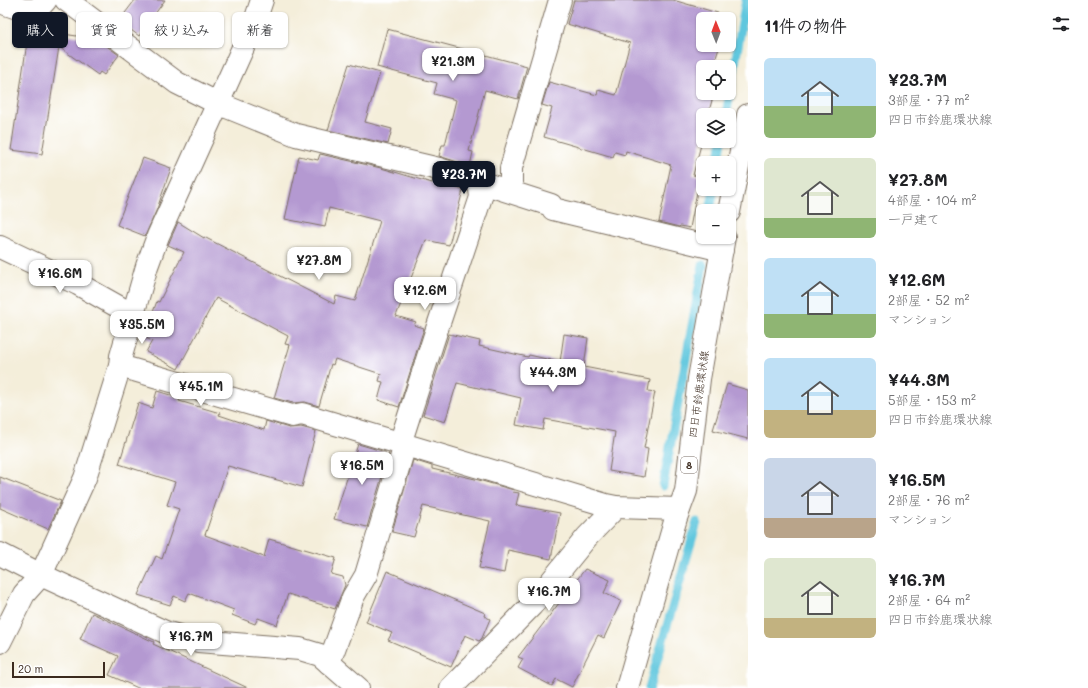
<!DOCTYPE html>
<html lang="ja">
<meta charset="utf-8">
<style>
:root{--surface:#fff;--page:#f2f2f2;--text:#202124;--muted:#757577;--accent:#111827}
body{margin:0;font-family:Mali,"Klee One",sans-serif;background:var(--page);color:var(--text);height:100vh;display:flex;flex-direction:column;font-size:15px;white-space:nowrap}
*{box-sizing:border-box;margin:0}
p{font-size:13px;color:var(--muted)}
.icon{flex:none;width:22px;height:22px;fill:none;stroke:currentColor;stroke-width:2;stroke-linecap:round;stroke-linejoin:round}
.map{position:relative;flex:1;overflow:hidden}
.side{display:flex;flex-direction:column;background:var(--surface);width:340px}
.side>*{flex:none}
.guide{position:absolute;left:12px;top:12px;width:380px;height:36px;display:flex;gap:8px}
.needle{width:26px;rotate:359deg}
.fabs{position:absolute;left:696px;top:12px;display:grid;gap:8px}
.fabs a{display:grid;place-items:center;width:40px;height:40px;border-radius:6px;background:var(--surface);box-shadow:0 1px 3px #0004;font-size:20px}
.scale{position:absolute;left:12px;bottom:10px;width:93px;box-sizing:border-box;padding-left:4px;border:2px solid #3b2a1e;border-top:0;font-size:11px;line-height:14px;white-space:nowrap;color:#3b2a1e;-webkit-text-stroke:3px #fff;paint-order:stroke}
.price{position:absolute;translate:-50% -34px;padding:0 9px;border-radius:8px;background:#fff;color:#222;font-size:13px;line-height:26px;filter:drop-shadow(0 1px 2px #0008)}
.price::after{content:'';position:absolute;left:50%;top:24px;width:12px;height:9px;margin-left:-6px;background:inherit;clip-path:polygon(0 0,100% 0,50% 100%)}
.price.active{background:var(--accent);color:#fff}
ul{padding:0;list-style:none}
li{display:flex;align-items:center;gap:12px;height:100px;padding:0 16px}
li span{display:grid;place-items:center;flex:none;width:112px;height:80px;border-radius:6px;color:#555}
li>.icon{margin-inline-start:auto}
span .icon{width:48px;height:48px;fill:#fffc;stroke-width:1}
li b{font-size:17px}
h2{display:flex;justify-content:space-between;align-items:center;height:48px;padding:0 16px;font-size:17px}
.pill{padding:0 14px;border-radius:6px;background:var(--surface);box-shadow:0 1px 3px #0004;font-size:14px;line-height:36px}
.pill.active{background:var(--accent);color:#fff}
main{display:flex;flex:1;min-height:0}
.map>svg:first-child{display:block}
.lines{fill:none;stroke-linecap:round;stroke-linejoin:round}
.stream{stroke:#61c7de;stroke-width:9}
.building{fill:#b499d1}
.minor-casing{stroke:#7c6f60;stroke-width:24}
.major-casing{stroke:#7c6f60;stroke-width:24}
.minor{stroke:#fff;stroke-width:22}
.major{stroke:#fff;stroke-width:22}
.labels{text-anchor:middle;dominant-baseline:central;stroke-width:3;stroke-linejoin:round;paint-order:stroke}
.shield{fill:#fff;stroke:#766a62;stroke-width:1}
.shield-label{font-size:10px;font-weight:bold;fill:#3b2a1e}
.street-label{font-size:11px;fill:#3b2a1e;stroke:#fff}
</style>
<main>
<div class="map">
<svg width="748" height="688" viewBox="0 0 748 688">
<rect width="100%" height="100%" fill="#fff"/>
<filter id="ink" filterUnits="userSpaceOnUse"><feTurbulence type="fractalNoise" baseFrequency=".025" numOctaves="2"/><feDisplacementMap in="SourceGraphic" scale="8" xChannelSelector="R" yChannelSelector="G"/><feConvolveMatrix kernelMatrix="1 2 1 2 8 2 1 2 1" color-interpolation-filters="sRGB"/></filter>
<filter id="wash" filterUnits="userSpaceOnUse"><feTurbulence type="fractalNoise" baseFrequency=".012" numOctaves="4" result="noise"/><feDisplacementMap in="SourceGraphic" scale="16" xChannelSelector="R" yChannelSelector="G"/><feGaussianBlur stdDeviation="0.9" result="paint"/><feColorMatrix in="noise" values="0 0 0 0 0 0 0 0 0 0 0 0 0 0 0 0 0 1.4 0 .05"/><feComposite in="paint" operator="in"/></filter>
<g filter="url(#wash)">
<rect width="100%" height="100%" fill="#f4eeda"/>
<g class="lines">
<g class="stream">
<path d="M726,115L746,0"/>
<path d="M718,163L722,141"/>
<path d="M710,211L714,189"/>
<path d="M663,486L703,265"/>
<path d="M649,688L697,522"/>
</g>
</g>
<g id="blocks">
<g class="building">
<path d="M135,0H165L139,36L119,21Z"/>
<path d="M574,0H673L728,16L727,19H703V45H720L713,67H703V93H714L708,115H703V137L693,175L700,176L690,228L680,226L679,227L659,222L671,165L626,151L625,155L615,152L613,157L544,137L552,108L542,105L549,82L597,95L598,90L616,95L630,43L567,24Z"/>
<path d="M29,29L97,39L119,55L104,75L100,72L98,75L59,47L42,154L11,150Z"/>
<path d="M387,29L527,66L518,99L485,90L469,151L473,152L470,166L439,156L442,145H445L456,100L434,94L437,83L377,67Z"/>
<path d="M349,64L380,73L365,122L392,129L388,144L328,130Z"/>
<path d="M320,154L381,168L432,183L433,180L463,190L449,245L426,240L396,316L416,322L414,325L424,328L399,407L378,400L383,382L379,381L381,374L335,359L333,365L331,364L319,406L305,402L293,403L274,398L290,345L285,344L288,336L216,298L178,369L146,352L152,341L144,337L157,301L159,302L184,252L168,245L178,222L204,238V237L334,304L336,296L355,301L380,221L329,208L325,227L285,219L299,156L318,160Z"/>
<path d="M143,158L171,168L157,209L145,236L117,225Z"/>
<path d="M449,334L480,341L479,346L528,357L529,355L560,362L564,334L588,338L584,367L650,380L648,391L655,392L644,448L648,449L644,477L609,471L615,432L545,419L543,430L516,425L521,398L457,383L445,422L423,415Z"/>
<path d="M727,384L748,390V439L713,430Z"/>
<path d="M157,391L180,398L179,401L220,413L219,415L264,430L266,421L289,428L301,427L316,431L302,487L228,466L205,535L264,557L269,539L336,558L331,574L343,577L345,585L335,609L288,594L277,625L258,618L255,624L232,615L234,610L189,593L185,601L174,596L170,605L138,595L156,556L162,559L179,509L167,505L175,482L119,464L138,403L152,408Z"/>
<path d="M358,444L389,453L367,527L334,519Z"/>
<path d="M413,460L432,466V469L475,479L514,490L513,492L519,493L516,505L560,513L551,559L508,550L504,573L479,568L490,521L423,506L414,537L392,532Z"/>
<path d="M0,477L61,501L48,529L0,508Z"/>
<path d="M585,569L610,580L604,593L621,601L604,638L598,635L572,687L556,679L552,686L518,668L523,659L518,657Z"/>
<path d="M387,571L485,613L484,616L490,619L482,638L479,641L465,635L451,667L388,640L392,633L366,622Z"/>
<path d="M92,613L154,642L153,644L248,688H138L109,675L118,656L80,639Z"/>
</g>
</g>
</g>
<g filter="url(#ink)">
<use href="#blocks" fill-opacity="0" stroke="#7c6f60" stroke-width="1"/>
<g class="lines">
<defs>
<g id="minor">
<path d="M66,0L177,83L217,103L296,135L439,169L551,205L553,209L722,250"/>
<path d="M0,2L23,10H37L46,0"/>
<path d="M511,191V168L560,0"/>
<path d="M0,247L78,284L133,315"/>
<path d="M120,366L292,416L302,414L606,505L616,507L679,509"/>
<path d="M400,444L434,338L481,197L479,182"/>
<path d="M0,554L41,575L165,632L198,641L300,649L320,655L358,688"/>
<path d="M0,642L24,594L41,575L85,478L120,366L121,356L147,266L158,236L255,21L262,0"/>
<path d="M329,663L353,597L366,575L405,445"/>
<path d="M451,688L532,605L587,537L616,507"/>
</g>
<g id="major">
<path d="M729,212L748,115"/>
<path d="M627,688L676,518L686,491L699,379L724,237"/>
</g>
</defs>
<use href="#minor" class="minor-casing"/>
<use href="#major" class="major-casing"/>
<use href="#minor" class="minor"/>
<use href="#major" class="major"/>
</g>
</g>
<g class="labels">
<rect class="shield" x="681" y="457" width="16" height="16" rx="3"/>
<g class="shield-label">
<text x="689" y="465">8</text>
</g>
<g class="street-label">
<text transform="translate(698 394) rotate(-82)">四日市鈴鹿環状線</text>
</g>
</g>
</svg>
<div class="fabs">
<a><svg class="needle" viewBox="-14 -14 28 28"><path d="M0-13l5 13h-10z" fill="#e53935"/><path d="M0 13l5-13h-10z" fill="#757577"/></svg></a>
<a><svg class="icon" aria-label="locate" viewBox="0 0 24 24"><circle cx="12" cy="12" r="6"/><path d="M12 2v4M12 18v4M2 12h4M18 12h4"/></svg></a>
<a><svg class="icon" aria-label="layers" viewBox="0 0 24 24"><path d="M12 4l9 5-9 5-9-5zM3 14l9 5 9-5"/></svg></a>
<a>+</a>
<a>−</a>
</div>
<div class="scale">20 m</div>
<b class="price" style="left:453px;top:82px">¥21.3M</b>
<b class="price active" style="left:464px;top:195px">¥23.7M</b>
<b class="price" style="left:319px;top:281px">¥27.8M</b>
<b class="price" style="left:60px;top:294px">¥16.6M</b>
<b class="price" style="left:425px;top:311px">¥12.6M</b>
<b class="price" style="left:142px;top:345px">¥35.5M</b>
<b class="price" style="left:553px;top:393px">¥44.3M</b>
<b class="price" style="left:201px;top:407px">¥45.1M</b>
<b class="price" style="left:362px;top:486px">¥16.5M</b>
<b class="price" style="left:549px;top:612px">¥16.7M</b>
<b class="price" style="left:191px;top:657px">¥16.7M</b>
<div class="guide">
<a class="pill active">購入</a>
<a class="pill">賃貸</a>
<a class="pill">絞り込み</a>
<a class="pill">新着</a>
</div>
</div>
<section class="side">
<h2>11件の物件<svg class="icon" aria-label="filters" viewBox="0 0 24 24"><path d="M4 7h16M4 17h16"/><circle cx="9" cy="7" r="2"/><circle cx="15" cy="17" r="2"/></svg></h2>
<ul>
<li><span style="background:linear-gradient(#bfe0f5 60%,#8fb573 0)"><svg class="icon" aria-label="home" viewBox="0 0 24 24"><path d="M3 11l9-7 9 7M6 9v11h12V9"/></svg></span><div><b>¥23.7M</b><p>3部屋 · 77 m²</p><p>四日市鈴鹿環状線</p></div></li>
<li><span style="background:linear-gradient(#dfe7d0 75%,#8fb573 0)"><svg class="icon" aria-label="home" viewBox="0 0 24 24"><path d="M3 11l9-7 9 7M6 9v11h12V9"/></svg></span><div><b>¥27.8M</b><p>4部屋 · 104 m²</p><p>一戸建て</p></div></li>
<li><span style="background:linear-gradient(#bfe0f5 70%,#8fb573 0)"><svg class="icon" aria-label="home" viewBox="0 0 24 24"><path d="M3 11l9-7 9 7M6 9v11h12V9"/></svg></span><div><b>¥12.6M</b><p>2部屋 · 52 m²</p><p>マンション</p></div></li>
<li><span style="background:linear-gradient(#bfe0f5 65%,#c2b280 0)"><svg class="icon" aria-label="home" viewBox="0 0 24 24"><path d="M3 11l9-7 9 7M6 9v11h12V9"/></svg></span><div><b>¥44.3M</b><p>5部屋 · 153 m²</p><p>四日市鈴鹿環状線</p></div></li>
<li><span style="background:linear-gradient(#c9d6e8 75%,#b9a48a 0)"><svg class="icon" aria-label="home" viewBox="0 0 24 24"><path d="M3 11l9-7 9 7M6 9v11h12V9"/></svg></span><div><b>¥16.5M</b><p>2部屋 · 76 m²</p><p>マンション</p></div></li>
<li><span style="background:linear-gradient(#dfe7d0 75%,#c2b280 0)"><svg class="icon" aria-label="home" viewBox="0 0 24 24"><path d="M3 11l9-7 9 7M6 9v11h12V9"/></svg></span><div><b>¥16.7M</b><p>2部屋 · 64 m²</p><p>四日市鈴鹿環状線</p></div></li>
</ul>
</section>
</main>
